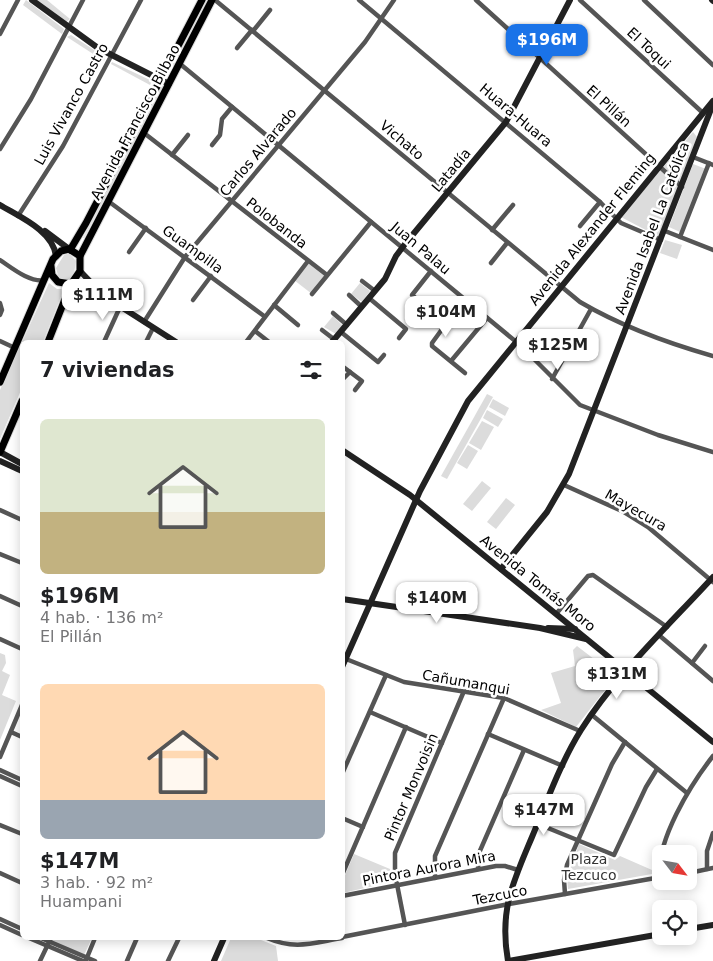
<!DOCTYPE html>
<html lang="es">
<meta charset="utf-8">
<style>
:root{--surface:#fff;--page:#f2f2f2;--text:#202124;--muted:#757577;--accent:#1a73e8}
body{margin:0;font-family:"DejaVu Sans",sans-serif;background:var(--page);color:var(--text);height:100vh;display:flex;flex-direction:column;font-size:19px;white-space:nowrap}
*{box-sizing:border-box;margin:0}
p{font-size:16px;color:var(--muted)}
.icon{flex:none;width:28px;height:28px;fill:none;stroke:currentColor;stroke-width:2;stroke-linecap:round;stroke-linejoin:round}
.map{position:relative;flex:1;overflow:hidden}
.panel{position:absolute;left:20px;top:340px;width:325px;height:600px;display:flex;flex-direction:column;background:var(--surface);border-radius:8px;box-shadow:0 2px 12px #0003}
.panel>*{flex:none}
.needle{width:32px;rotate:121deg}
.fabs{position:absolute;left:652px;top:845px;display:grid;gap:10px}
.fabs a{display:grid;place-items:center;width:45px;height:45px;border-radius:8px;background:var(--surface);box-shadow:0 2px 12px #0003;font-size:25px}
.price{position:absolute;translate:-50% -42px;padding:0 11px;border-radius:10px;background:#fff;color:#222;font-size:16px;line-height:32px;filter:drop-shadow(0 1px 2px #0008)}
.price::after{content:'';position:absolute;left:50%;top:30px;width:15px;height:11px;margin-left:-8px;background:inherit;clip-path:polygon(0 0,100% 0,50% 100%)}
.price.active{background:var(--accent);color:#fff}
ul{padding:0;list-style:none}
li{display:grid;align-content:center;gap:10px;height:265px;padding:0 20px}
li span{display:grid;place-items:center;height:155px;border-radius:8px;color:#555}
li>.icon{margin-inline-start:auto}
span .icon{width:90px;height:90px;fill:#fffc;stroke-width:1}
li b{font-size:21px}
h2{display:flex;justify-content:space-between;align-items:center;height:60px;padding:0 20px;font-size:21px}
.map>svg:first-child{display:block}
.green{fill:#dcdcdc}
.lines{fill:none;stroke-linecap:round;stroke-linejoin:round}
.primary-casing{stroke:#dbdbdb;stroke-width:9}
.street{stroke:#555;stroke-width:4.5}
.secondary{stroke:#222;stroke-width:6}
.primary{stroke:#000;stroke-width:7}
.labels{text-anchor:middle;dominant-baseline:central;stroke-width:5;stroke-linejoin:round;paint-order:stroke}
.street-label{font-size:14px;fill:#000;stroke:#fff}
.park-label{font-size:14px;fill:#333;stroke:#fff}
</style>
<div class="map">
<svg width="713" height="961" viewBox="0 0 713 961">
<rect width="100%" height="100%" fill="#fff"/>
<g class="green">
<path d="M26,0L64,29L62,34L23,5Z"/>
<path d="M35,0H47L70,19L65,23Z"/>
<path d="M207,0H209L84,238H83Z"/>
<path d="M71,35L105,57L104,61L67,37Z"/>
<path d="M112,62L152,81L150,85L111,64Z"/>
<path d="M693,132L697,137L659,237L621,217Z"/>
<path d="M693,164L706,169L680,232L669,227Z"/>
<path d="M665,240L682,245L677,259L660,253Z"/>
<path d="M69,253L76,261L74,274L67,281L59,279L56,268L64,255Z"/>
<path d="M308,261L327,275L312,294L294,280Z"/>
<path d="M49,283L57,289H64L43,342H22V388L0,439V390Z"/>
<path d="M360,283L370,291L362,302L351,294Z"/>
<path d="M333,316L343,326L336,334L324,327Z"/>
<path d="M487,394L493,397L447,479L441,476Z"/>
<path d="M493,399L509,408L505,416L489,407Z"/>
<path d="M487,410L503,419L498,427L483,418Z"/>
<path d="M482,421L494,427L481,450L469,443Z"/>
<path d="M468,445L478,451L467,469L457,463Z"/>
<path d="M482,481L491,488L472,511L463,504Z"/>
<path d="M506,498L515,505L496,529L487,522Z"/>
<path d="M577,646L616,676L576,727L541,710L561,703L551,673L575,666L573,650Z"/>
<path d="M0,653L5,655L6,663L2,671L10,675L2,695L16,701L0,740Z"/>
<path d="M579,844L615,860L620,856L652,870V874L568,889L567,878Z"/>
<path d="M354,854L390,869L391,882L343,893V880Z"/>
<path d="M54,938H92L84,955L52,941Z"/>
<path d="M231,938H256L276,946L278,961H221Z"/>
</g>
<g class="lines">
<defs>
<g id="primary">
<path d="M70,250L86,223L202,0"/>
<path d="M80,256L212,0"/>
<path d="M48,342L71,284"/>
<path d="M0,382L53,259L61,251L69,249L80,256V271L71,284L58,282L52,275L51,266"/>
<path d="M0,452L22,401"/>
</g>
</defs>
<use href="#primary" class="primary-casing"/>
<g class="street">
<path d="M215,0L580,302C621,326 667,343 713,356"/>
<path d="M359,0L600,202L621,223L661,240"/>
<path d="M476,0L682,187"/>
<path d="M580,0L703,113"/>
<path d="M644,0L713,65"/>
<path d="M253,31L270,10"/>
<path d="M0,34L18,0"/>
<path d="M237,48L252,30"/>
<path d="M179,63L520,345L580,405L658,435L713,452"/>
<path d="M144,133L327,275"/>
<path d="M212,145L220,135L222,119L232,107"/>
<path d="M0,149L31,99L83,0"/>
<path d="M172,155L188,135"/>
<path d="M693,157L713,165"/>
<path d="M108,201L264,316"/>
<path d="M18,216L63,146L141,0"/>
<path d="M580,226L600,202"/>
<path d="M492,230L513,205"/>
<path d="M665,231L713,250"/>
<path d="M680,237L709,163"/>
<path d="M129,252L146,228"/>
<path d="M0,260C12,268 30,283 45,280"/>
<path d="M491,263L507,243"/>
<path d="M362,281L375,291"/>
<path d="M312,294L371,222"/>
<path d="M349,295L362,307"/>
<path d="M369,298L406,329L399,338"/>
<path d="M464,299L432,343V346L465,373"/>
<path d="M193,300L211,276"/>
<path d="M0,303L2,310L0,315"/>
<path d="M274,305L298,325"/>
<path d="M421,311L425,306L412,295L431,271"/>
<path d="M333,313L347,325"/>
<path d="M144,322L185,257L365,42L394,0"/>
<path d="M322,330L335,340"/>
<path d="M255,331L269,342"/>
<path d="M341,332L378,362L384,355"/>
<path d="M0,341L15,348"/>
<path d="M104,342L120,307"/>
<path d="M146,342L153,328"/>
<path d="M246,342L308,261"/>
<path d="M451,361L487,318"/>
<path d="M342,366L362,381L355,390"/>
<path d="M552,379L591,309"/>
<path d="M342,380L350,372"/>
<path d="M564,485L624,512L648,527L713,582"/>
<path d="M0,510L22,520"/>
<path d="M0,554L22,563"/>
<path d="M0,596L22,606"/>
<path d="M556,614L588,576L593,575L667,627"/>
<path d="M660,636L713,681"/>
<path d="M0,639L22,649"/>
<path d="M346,659L404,682L504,698L580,731"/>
<path d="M692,663L705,646"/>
<path d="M370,712L442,743"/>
<path d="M592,715L687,793"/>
<path d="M11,732L22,737"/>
<path d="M488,734L563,766"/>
<path d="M0,757L22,705"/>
<path d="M0,770L22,780"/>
<path d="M342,774L386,675"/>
<path d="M0,776L22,786"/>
<path d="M342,818L363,827"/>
<path d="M538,824L614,855L646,787L657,769"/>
<path d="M0,825L22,834"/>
<path d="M478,869L479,853L524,750"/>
<path d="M707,869V851L713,833"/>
<path d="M0,873L22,883"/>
<path d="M689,873L713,868"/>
<path d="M342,875L406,727"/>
<path d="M435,878V856L504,698"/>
<path d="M660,878C655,842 691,784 713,756"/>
<path d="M565,894L564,880L567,865L612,764L625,742"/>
<path d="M342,896L496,866H505L518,870"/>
<path d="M0,919L22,929"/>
<path d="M0,925L22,935"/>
<path d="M405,925L395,874V853L464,691"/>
<path d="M342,937L509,904L661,877"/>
<path d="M29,938L83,961"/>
<path d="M41,938L95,961"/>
<path d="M267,938C295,950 312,943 342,938"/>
<path d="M86,960L95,938"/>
<path d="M40,961L51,938"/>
<path d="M127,961L137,938"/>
<path d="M168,961L179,938"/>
</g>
<g class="secondary">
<path d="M32,0L98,48L169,84"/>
<path d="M712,0L713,1"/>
<path d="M0,205C20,217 53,231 56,256"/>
<path d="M45,231L69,249"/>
<path d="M80,271L103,295"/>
<path d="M73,283L104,296L176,342"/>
<path d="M332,342L385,279L396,256L405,244L506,122L570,0"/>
<path d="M342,450L410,495L713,742"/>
<path d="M0,452L22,464"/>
<path d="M0,461L22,471"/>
<path d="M501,569L547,512L569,474L713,104"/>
<path d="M342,599L540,628L586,639"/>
<path d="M548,628L575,629"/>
<path d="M342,667L420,491L468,401L713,101"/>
<path d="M689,929L713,925"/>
<path d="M214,961L224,938"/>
<path d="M508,961C499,910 513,882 532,837C547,801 561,762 581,730C615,676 670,624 713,577"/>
<path d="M508,961L661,934"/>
</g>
<use href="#primary" class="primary"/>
</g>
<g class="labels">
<g class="street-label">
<text transform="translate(649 48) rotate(43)">El Toqui</text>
<text transform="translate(71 104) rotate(-61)">Luis Vivanco Castro</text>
<text transform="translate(609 106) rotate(42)">El Pillán</text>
<text transform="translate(516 115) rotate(40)">Huara-Huara</text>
<text transform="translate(135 122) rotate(-62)">Avenida Francisco Bilbao</text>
<text transform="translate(402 140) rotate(40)">Vichato</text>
<text transform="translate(258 152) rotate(-50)">Carlos Alvarado</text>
<text transform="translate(451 170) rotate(-50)">Latadía</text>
<text transform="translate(277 223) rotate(38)">Polobanda</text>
<text transform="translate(652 228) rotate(-69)">Avenida Isabel La Católica</text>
<text transform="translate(592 229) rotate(-51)">Avenida Alexander Fleming</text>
<text transform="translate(421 248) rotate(40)">Juan Palau</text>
<text transform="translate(193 249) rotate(36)">Guampilla</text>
<text transform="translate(636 510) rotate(30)">Mayecura</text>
<text transform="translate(538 583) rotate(39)">Avenida Tomás Moro</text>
<text transform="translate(466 682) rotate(10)">Cañumanqui</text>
<text transform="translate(411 787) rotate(-67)">Pintor Monvoisin</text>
<text transform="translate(429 868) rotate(-11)">Pintora Aurora Mira</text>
<text transform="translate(500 895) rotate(-11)">Tezcuco</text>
</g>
<g class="park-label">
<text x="589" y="859">Plaza<tspan x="589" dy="16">Tezcuco</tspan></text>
</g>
</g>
</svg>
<div class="fabs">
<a><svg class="needle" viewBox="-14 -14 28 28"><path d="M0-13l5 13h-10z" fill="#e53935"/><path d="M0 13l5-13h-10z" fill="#757577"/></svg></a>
<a><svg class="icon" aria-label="locate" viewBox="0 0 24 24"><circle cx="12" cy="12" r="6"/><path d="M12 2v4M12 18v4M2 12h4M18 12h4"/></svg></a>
</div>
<b class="price active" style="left:547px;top:66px">$196M</b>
<b class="price" style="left:103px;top:321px">$111M</b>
<b class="price" style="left:446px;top:338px">$104M</b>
<b class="price" style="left:558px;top:371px">$125M</b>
<b class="price" style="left:437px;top:624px">$140M</b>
<b class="price" style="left:617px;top:700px">$131M</b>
<b class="price" style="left:544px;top:836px">$147M</b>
<section class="panel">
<h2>7 viviendas<svg class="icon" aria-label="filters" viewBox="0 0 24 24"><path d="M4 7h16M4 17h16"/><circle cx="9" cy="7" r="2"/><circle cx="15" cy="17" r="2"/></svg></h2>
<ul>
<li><span style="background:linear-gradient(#dfe7d0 60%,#c2b280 0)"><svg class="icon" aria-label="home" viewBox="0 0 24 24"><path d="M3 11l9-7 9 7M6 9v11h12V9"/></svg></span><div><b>$196M</b><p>4 hab. · 136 m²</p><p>El Pillán</p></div></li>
<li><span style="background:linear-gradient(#ffd9b3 75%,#9aa5b1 0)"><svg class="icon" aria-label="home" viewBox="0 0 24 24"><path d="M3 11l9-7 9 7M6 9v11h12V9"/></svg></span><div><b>$147M</b><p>3 hab. · 92 m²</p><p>Huampani</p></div></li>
</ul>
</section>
</div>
